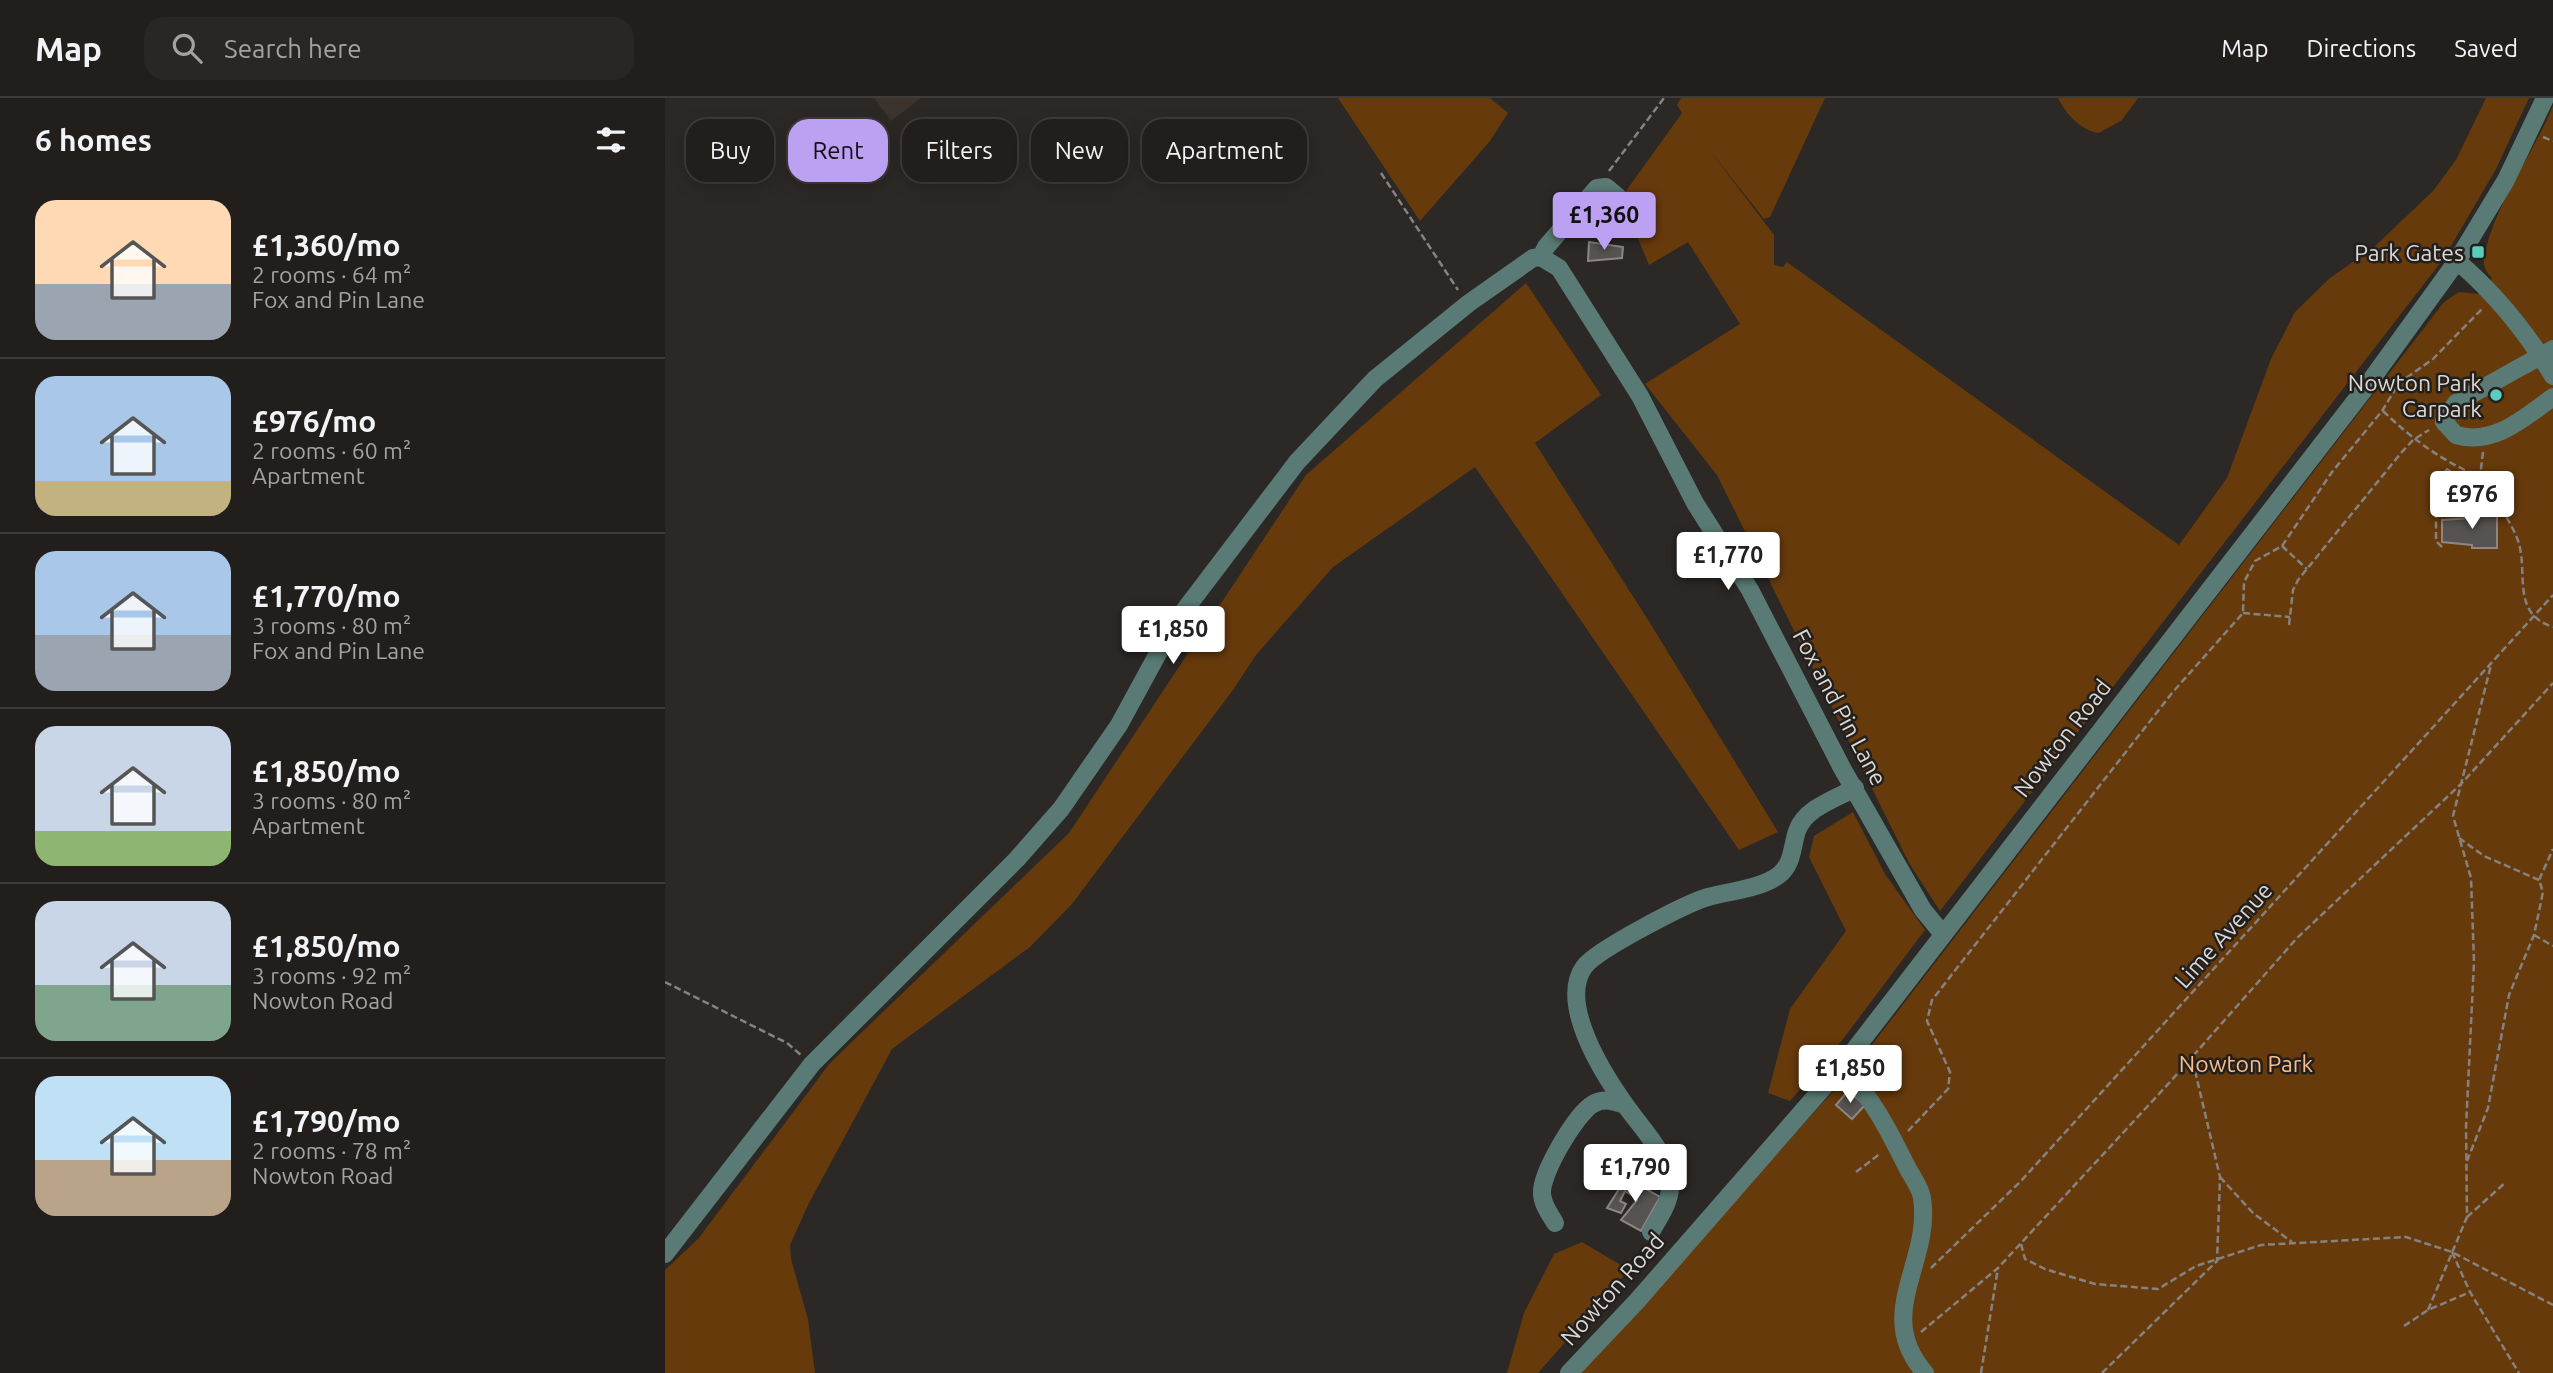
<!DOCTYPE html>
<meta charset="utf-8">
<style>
:root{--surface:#211e1c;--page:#292725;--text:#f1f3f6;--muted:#a2a2a3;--line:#3e3c3b;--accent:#bca0f2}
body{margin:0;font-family:Ubuntu,sans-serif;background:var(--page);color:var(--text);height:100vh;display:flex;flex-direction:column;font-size:26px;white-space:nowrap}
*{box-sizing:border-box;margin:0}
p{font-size:23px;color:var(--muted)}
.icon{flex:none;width:38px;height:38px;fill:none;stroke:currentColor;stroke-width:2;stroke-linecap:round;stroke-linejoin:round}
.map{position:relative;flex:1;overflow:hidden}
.panel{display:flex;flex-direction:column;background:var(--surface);width:665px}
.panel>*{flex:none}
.banner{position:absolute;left:21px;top:21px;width:665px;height:63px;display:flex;gap:14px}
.price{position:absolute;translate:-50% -60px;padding:0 16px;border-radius:7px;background:#fff;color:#222;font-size:23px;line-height:46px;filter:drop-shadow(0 2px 4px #0008)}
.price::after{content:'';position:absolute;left:50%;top:42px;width:21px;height:16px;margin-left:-10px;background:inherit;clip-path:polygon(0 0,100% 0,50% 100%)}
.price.on{background:var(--accent);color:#111}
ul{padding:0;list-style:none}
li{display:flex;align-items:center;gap:21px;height:175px;padding:0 35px}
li+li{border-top:2px solid var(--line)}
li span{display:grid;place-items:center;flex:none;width:196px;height:140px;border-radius:21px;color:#555}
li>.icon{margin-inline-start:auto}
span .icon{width:84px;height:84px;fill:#fffc;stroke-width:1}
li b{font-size:30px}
h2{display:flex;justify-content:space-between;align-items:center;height:84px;padding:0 35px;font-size:30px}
.tag{padding:0 24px;border-radius:21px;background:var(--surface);box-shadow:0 4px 18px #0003,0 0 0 2px var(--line);font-size:24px;line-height:63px}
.tag.on{background:var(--accent);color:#111}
header{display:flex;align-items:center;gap:42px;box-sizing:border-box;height:98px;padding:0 35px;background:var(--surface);border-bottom:2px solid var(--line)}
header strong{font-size:33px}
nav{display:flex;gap:38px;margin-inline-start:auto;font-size:24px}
.search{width:490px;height:63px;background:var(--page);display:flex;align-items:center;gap:18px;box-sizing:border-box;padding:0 24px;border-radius:21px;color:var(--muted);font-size:26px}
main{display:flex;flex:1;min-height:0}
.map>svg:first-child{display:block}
.built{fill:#3c332d}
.green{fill:#673a0c}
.building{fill:#575350;stroke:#8c8784;stroke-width:2}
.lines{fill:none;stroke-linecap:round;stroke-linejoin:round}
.path{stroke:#858280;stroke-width:2.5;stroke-dasharray:7 3.5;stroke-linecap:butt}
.minor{stroke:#5a7b75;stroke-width:18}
.poi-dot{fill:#58cebf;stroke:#221f1c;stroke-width:2.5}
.labels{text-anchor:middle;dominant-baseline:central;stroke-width:5;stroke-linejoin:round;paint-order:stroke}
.poi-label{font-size:23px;fill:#dad8d6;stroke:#221f1c;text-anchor:end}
.street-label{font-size:23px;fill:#dad8d6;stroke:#221f1c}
.park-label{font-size:23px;fill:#f7bd8d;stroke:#221f1c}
</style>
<header>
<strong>Map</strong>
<div class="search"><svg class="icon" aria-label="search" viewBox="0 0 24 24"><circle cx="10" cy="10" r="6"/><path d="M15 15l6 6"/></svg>Search here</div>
<nav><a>Map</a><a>Directions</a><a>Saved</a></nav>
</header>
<main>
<section class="panel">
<h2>6 homes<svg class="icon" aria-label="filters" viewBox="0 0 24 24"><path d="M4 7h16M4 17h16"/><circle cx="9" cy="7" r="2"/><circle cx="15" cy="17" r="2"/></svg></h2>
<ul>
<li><span style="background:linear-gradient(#ffd9b3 60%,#9aa5b1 0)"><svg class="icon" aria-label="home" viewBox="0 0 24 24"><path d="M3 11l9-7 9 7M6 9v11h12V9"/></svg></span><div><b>£1,360/mo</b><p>2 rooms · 64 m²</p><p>Fox and Pin Lane</p></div></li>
<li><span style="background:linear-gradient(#a9c7e8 75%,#c2b280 0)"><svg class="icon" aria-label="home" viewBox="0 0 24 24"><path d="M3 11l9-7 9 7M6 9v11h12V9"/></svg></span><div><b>£976/mo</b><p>2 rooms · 60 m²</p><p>Apartment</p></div></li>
<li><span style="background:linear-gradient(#a9c7e8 60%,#9aa5b1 0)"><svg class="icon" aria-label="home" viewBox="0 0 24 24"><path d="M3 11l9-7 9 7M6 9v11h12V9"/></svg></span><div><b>£1,770/mo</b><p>3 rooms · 80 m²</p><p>Fox and Pin Lane</p></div></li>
<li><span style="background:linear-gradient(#c9d6e8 75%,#8fb573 0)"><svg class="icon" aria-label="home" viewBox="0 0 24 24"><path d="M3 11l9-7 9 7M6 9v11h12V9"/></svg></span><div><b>£1,850/mo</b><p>3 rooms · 80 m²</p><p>Apartment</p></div></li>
<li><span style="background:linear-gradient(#c9d6e8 60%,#7fa58c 0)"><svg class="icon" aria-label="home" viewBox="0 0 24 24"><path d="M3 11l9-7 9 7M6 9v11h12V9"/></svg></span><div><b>£1,850/mo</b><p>3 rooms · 92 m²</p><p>Nowton Road</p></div></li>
<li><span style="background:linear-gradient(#bfe0f5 60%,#b9a48a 0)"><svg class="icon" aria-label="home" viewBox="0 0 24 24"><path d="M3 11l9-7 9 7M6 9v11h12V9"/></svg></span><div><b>£1,790/mo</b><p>2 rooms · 78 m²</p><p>Nowton Road</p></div></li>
</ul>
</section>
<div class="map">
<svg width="1888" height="1275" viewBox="0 0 1888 1275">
<rect width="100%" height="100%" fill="#2c2825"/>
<path class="built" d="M209,0H256L226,23Z"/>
<g class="green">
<path d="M673,0H825L843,15L825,43L755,123Z"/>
<path d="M1016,0H1160L1105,119L1099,121L1043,50L1109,137V167L1118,169L1122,164L1514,447L1562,380L1606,261L1630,214L1665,180L1708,150L1768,93L1791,62L1821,0H1864L1831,71L1779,160L1275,813L1244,765L1052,377L980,286L1075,226L1023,144L984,167L956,100L1017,15L1012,7Z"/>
<path d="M1393,0H1473L1457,22L1434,35C1416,33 1400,15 1393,0Z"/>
<path d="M1888,8V1275H915L1189,970L1779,204L1794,194L1814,196L1827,180C1822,175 1818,169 1819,161C1827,110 1868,57 1888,8Z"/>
<path d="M861,185L936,297L870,345L985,525L1113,734L1074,752L810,369L668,469L591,557L568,592L407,806L365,849L227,951L143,1107L125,1147L126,1161L143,1221L150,1275H0V1172L33,1141L165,965L404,735L641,377Z"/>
<path d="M1188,714L1220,776L1260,832L1169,953L1125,1003L1103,995L1125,911L1181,833L1144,759L1149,738Z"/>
<path d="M917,1144L964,1172L873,1275H842L859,1215L889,1156Z"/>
</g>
<g class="building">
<path d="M924,144L958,149L957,160L923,163Z"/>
<path d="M1782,371L1788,375L1782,382L1777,378Z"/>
<path d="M1806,415H1832V450H1807V447L1777,444V422L1806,420Z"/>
<path d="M1183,993L1200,1007L1187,1021L1171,1007Z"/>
<path d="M961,1080L995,1099L976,1133L956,1122L972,1102L968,1098L960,1093L955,1103L961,1106L956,1115L942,1110Z"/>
</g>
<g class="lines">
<g class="path">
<path d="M1878,39L1888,43"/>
<path d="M944,73L999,0"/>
<path d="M716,75L793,192"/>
<path d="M1718,313C1747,341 1777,363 1815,379L1809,410"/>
<path d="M1818,354L1815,379C1828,399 1843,418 1852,440C1865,472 1844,515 1888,529"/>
<path d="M1820,412H1837"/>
<path d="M1802,420L1803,410L1820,412V415"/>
<path d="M1617,448L1642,471"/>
<path d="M1777,449L1771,443V417H1802"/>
<path d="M1578,515L1625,519"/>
<path d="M1624,527L1628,492L1633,482L1736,355L1748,342L1764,332"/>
<path d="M1794,740L1819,758L1874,782"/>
<path d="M1869,837L1888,848"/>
<path d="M0,884L122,945L136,957"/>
<path d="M1243,1033L1283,991L1285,974L1262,923L1267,902L1507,595L1578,515L1579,484L1590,463L1617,448L1667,374L1717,313L1734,285L1768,261L1817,211"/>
<path d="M1802,1063L1823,1010L1844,897L1869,837L1878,794L1874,782L1888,751"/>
<path d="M1191,1074L1216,1055"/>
<path d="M1555,1079L1588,1115L1627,1144"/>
<path d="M1802,1119L1841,1084"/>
<path d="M1356,1146L1360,1161L1380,1171L1430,1186L1493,1191L1531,1168L1596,1147L1741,1139L1787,1154L1888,1207"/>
<path d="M1787,1154L1805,1194L1854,1275"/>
<path d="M1266,1170L1356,1083L1888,497"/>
<path d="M1763,1212L1802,1119L1801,1029L1809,864L1806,780L1788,718L1826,567"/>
<path d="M1739,1228L1763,1212L1805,1194"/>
<path d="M1256,1234L1333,1170L1505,984L1632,840L1796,686L1888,585"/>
<path d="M1316,1275L1333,1170"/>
<path d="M1437,1275L1552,1163L1555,1079L1527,960"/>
</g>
<g class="minor">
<path d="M876,159L894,170L975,298L1030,405L1085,492L1177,670L1258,812L1277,835"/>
<path d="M876,159L881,149L932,90L941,89L953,99"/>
<path d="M1792,163C1831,196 1862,235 1888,278"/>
<path d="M1888,251L1791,305L1779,324L1791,337C1829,348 1859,320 1888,299"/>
<path d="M1177,968C1207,999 1224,1033 1243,1071C1248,1080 1256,1091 1257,1100C1267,1165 1208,1216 1260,1275"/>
<path d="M890,1125C885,1116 877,1106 877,1095C876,1075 911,1016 928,1006C939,1000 949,1003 960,1007"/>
<path d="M986,1134C993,1121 1004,1106 1005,1091C1008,1061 977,1031 961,1008C939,977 893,906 919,869C931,852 1022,805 1043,799C1065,793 1095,791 1114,777C1128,766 1127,748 1132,733C1140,710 1170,701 1190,690"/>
<path d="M0,1156L147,966L352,761L396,711L454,627L509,526L632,364L710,281L804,205L868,160L876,159"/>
<path d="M904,1275L972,1203L1177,968L1698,293L1792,163L1841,82L1880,0"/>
</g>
</g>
<g class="poi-dot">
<rect x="1806" y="147" width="14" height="14" rx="3.5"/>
<circle cx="1831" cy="297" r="7"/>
</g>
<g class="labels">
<g class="poi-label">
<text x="1799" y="154">Park Gates</text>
<text x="1817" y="284">Nowton Park<tspan x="1817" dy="26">Carpark</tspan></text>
</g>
<g class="street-label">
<text transform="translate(1175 609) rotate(62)">Fox and Pin Lane</text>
<text transform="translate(1397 640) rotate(-52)">Nowton Road</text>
<text transform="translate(1558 837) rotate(-48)">Lime Avenue</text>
<text transform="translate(947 1191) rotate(-48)">Nowton Road</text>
</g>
<g class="park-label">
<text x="1581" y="965">Nowton Park</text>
</g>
</g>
</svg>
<b class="price on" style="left:939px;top:154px">£1,360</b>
<b class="price" style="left:1807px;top:433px">£976</b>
<b class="price" style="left:1063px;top:494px">£1,770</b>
<b class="price" style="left:508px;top:568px">£1,850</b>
<b class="price" style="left:1185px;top:1007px">£1,850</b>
<b class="price" style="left:970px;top:1106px">£1,790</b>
<div class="banner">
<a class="tag">Buy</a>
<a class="tag on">Rent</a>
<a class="tag">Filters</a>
<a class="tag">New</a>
<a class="tag">Apartment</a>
</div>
</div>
</main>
